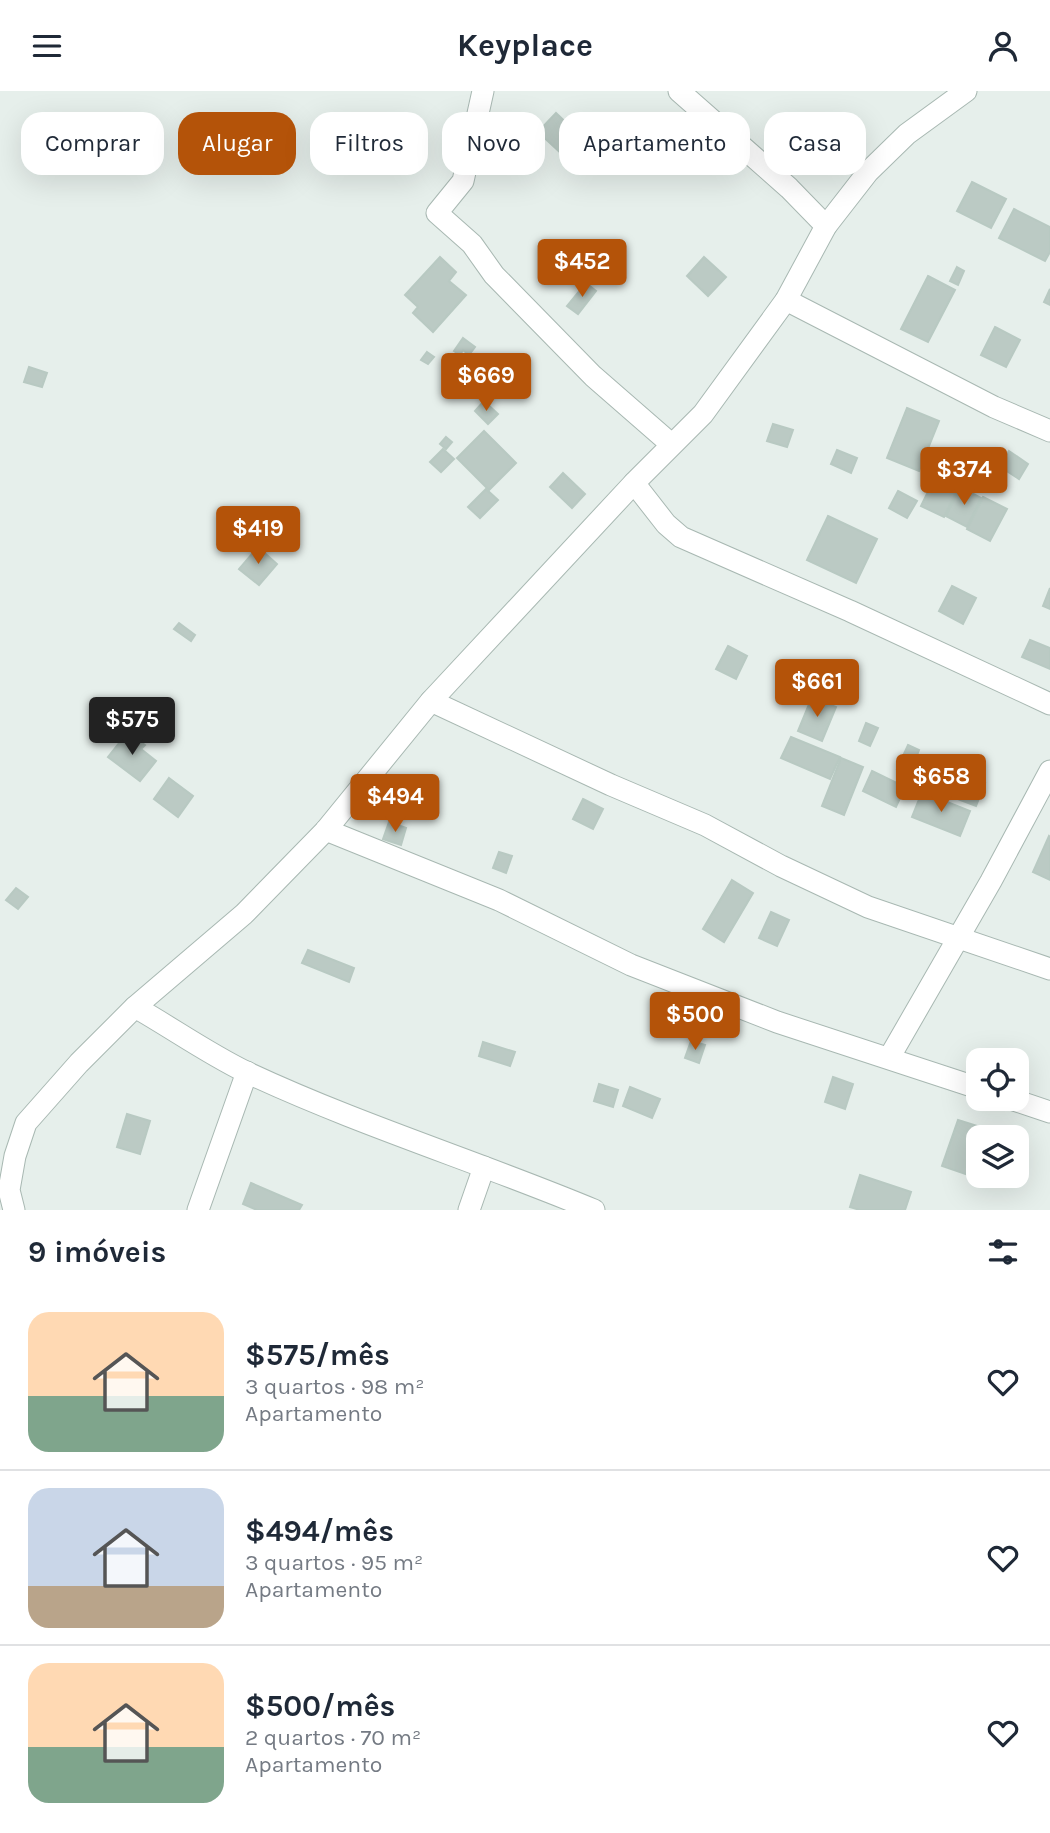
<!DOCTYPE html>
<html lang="pt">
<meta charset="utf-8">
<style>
:root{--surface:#fff;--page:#f2f2f3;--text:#1f2937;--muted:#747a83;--line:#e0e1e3;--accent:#b45309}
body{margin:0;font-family:Karla,sans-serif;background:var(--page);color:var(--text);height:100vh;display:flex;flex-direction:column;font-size:26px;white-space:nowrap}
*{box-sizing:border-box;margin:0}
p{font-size:23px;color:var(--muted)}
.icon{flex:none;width:38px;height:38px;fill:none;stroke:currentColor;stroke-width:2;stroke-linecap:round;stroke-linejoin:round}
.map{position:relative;height:1119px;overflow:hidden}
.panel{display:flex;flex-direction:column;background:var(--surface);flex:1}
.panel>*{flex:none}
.top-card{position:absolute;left:21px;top:21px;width:1008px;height:63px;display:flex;gap:14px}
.tools{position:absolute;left:966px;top:957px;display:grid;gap:14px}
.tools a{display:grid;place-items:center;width:63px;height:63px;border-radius:14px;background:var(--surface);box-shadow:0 7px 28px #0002;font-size:35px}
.price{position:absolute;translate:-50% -60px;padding:0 16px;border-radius:7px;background:var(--accent);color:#fff;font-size:23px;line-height:46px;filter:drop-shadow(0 2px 4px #0008)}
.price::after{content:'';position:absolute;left:50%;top:42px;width:21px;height:16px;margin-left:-10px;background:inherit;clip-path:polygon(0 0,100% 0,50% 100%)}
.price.on{background:#222;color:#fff}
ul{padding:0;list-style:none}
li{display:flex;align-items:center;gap:21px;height:175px;padding:0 28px}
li+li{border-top:2px solid var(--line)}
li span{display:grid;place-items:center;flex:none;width:196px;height:140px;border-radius:21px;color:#555}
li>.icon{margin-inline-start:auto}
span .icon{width:84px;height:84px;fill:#fffc;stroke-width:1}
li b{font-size:30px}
h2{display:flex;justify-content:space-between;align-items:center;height:84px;padding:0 28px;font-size:30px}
.tag{padding:0 24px;border-radius:21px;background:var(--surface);box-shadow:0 7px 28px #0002;font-size:24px;line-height:63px}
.tag.on{background:var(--accent);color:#fff}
header{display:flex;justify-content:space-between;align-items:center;height:91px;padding:0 28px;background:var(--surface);font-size:32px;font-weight:700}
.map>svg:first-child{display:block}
.building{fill:#bbcac4;stroke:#b8c9c2;stroke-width:2}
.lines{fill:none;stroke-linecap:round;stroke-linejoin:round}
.minor-casing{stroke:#a8b8b2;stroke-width:23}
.minor{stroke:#fff;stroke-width:21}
</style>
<header><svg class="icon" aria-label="menu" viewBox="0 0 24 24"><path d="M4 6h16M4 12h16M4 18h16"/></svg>Keyplace<svg class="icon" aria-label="person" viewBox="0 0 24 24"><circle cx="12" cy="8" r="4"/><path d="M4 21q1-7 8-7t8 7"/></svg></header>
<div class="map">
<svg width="1050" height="1119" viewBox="0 0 1050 1119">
<rect width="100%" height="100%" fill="#e6efeb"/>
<g class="building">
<path d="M556,22L594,58L576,76L538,41Z"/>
<path d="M972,91L1006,108L991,137L957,120Z"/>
<path d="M1014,118L1050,136V161L1045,170L999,147Z"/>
<path d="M440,166L456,181L449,190L466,204L433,241L413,222L418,216L405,204Z"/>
<path d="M704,166L726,186L708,205L687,185Z"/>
<path d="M957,176L964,180L958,194L950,190Z"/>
<path d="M928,185L955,199L928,251L901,238Z"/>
<path d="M586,192L596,200L578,223L567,215Z"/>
<path d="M1050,198V214L1044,211Z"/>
<path d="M995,236L1020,249L1006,276L981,264Z"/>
<path d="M463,247L475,256L469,264L463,259L460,264L454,260Z"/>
<path d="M427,261L434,266L428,273L421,269Z"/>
<path d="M29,276L47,282L42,296L24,291Z"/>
<path d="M484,310L498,323L488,333L475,320Z"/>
<path d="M907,317L939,330L919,380L887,367Z"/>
<path d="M773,333L793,339L787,356L767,350Z"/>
<path d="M484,340L516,372L489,399L457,367Z"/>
<path d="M446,346L452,351L446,358L440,353Z"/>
<path d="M443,358L454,368L441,381L430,371Z"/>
<path d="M837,359L857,367L851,382L831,373Z"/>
<path d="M1009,360L1028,373L1019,388L999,375Z"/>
<path d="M563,382L585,403L572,417L550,396Z"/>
<path d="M937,382L960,394L944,426L921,415Z"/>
<path d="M960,396L981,407L967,436L946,425Z"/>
<path d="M486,398L498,409L480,427L468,416Z"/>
<path d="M898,400L917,410L907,427L889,417Z"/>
<path d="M983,406L1007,418L990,450L967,438Z"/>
<path d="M828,425L877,448L856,492L807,469Z"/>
<path d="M258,456L277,473L259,494L239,478Z"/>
<path d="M952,495L976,507L963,533L939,520Z"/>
<path d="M1050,497V518L1043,515Z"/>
<path d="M179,532L195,544L191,550L174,538Z"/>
<path d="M1030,549L1050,557V578L1022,566Z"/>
<path d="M728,555L747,565L736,588L716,578Z"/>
<path d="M812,606L836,616L822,650L798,640Z"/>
<path d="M866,632L878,637L870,655L859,650Z"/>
<path d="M128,641L145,654L141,658L156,670L140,690L108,666Z"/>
<path d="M791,646L840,666L830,688L781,667Z"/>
<path d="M908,654L919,659L916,667L931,673L924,689L897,678Z"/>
<path d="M841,667L863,676L844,724L822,715Z"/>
<path d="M941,675L985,692L976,715L931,698Z"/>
<path d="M872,680L905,696L896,716L863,700Z"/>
<path d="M169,687L193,705L178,726L154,708Z"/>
<path d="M922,701L970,720L960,745L912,726Z"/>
<path d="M583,708L603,718L593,738L573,728Z"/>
<path d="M389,731L406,737L401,754L383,748Z"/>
<path d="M1049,745L1050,746V789L1033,781Z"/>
<path d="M499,761L512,765L506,782L493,777Z"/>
<path d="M732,789L753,802L724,851L703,838Z"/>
<path d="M16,797L28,806L18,818L6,809Z"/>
<path d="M771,821L789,829L777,855L759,847Z"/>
<path d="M308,859L354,877L349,891L302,872Z"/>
<path d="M691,950L705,954L699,972L685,967Z"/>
<path d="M483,951L515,961L510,975L479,965Z"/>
<path d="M833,986L853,993L845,1018L825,1011Z"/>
<path d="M599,993L618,999L613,1016L594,1010Z"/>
<path d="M630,996L660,1008L652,1027L623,1015Z"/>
<path d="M127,1023L150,1030L140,1063L117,1056Z"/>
<path d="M958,1029L996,1041L994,1046H978V1085H981L980,1088L942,1075Z"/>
<path d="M860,1084L911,1101L905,1119H860L850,1116Z"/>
<path d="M251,1092L302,1114L299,1119H257L243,1113Z"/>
</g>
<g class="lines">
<defs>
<g id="minor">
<path d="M483,0L463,90L437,122L472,153L494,184L593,285L671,353"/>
<path d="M679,0L789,97L826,135"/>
<path d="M786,209L994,316L1050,340"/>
<path d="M634,392L666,433L681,446L850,520L1050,613"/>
<path d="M431,610L611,694L705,734L781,775L868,816L1050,878"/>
<path d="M326,739L499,809L631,874L777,931L978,997"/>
<path d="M135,916C172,937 207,962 246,981C359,1034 479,1071 594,1119"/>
<path d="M889,967L991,790L1050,680"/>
<path d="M1011,1008L1050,1021"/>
<path d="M14,1119L9,1099L15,1065L26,1032L79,972L135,916L244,823L326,739L431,610L634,392L703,323L786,209L826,135L868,81L907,43L966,0"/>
<path d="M198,1119L247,981"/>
<path d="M469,1119L484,1076"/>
</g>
</defs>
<use href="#minor" class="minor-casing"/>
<use href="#minor" class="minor"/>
</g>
</svg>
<div class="tools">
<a><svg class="icon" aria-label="locate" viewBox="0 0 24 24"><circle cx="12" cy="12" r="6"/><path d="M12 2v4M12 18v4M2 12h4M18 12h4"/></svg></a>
<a><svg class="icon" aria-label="layers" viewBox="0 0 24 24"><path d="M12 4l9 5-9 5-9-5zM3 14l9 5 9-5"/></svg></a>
</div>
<b class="price" style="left:582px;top:208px">$452</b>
<b class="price" style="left:486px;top:322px">$669</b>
<b class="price" style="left:964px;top:416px">$374</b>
<b class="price" style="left:258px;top:475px">$419</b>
<b class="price" style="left:817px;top:628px">$661</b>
<b class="price on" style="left:132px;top:666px">$575</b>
<b class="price" style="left:941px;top:723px">$658</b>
<b class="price" style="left:395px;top:743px">$494</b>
<b class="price" style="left:695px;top:961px">$500</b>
<div class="top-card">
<a class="tag">Comprar</a>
<a class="tag on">Alugar</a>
<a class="tag">Filtros</a>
<a class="tag">Novo</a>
<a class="tag">Apartamento</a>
<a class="tag">Casa</a>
</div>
</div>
<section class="panel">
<h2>9 imóveis<svg class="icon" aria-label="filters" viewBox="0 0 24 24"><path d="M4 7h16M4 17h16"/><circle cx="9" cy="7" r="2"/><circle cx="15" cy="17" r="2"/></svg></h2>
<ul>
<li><span style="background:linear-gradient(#ffd9b3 60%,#7fa58c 0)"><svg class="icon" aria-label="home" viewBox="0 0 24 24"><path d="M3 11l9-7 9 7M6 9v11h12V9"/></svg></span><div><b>$575/mês</b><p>3 quartos · 98 m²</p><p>Apartamento</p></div><svg class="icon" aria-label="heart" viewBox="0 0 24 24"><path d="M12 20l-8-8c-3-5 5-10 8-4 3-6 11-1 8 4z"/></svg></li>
<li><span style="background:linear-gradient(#c9d6e8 70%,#b9a48a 0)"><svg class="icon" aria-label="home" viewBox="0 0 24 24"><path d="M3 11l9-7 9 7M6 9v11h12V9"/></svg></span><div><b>$494/mês</b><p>3 quartos · 95 m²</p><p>Apartamento</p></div><svg class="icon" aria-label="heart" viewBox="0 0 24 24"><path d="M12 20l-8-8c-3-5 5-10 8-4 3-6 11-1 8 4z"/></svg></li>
<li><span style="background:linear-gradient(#ffd9b3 60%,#7fa58c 0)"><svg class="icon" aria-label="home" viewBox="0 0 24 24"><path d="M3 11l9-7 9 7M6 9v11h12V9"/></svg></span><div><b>$500/mês</b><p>2 quartos · 70 m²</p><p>Apartamento</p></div><svg class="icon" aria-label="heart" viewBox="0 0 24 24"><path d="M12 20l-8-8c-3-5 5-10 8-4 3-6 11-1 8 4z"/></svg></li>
</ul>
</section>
